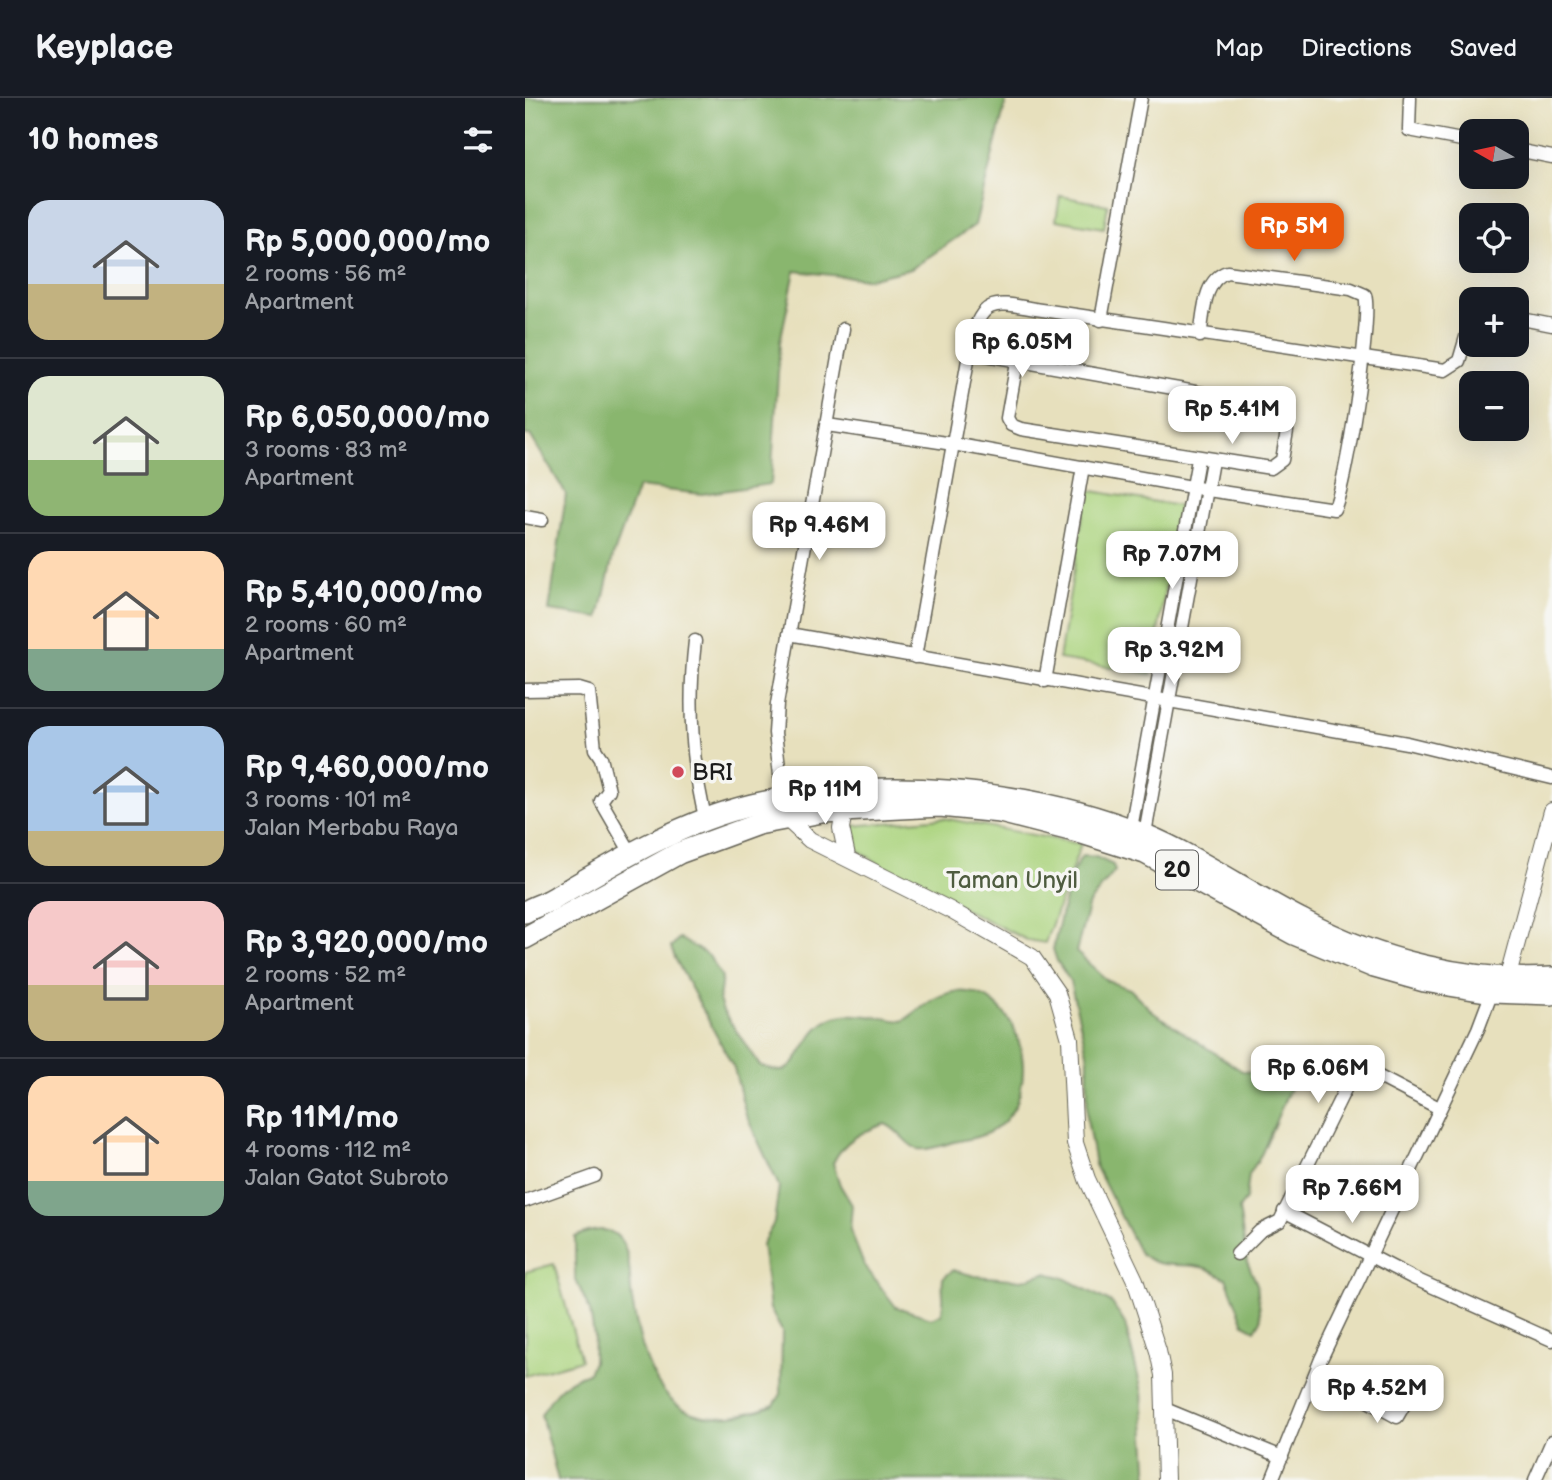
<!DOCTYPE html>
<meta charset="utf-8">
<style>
:root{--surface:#171b24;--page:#242831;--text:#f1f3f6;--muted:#9ea1a6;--line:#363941;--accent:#ea580c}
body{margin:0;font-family:"Balsamiq Sans",sans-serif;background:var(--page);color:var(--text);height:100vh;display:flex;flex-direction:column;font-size:26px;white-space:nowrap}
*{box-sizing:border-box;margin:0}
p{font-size:23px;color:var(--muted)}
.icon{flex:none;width:38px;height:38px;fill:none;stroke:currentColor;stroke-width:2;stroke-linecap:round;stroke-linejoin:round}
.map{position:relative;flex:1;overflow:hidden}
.details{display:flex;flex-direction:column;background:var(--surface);width:525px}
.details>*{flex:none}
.needle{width:46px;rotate:279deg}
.tools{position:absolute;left:934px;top:21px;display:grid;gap:14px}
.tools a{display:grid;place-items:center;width:70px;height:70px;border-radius:14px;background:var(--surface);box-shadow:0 7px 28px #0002;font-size:35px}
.price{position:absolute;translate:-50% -60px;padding:0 16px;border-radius:14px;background:#fff;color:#222;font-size:23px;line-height:46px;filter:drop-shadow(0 2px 4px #0008)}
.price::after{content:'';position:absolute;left:50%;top:42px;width:21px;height:16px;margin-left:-10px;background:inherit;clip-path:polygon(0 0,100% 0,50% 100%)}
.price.current{background:var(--accent);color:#fff}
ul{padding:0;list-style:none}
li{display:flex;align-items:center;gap:21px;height:175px;padding:0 28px}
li+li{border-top:2px solid var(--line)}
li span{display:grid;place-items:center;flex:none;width:196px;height:140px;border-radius:21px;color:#555}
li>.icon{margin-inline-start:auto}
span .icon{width:84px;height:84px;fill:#fffc;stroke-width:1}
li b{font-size:30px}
h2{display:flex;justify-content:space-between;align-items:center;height:84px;padding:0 28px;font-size:30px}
header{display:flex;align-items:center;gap:42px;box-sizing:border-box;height:98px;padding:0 35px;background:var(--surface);border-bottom:2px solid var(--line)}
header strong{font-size:33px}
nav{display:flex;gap:38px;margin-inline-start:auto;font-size:24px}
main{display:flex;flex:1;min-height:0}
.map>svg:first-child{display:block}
.green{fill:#acd47f;stroke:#64784e;stroke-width:2}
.forest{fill:#89b66e;stroke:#526945;stroke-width:2}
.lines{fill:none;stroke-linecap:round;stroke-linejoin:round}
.street-casing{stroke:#636154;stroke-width:15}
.secondary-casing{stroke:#636154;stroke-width:18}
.highway-casing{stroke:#636154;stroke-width:24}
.street{stroke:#fff;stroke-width:12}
.secondary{stroke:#fff;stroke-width:16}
.highway{stroke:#fff;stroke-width:21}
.poi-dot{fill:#d1495b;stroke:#f6f6f2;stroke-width:2.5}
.labels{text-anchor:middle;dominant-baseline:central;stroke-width:7;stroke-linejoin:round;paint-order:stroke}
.shield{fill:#f6f6f2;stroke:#5d5d5c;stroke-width:2}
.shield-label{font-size:23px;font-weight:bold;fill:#1c1c1c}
.poi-label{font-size:24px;fill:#1c1c1c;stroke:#f6f6f2;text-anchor:start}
.park-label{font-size:24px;fill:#4e5c3f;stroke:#f6f6f2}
</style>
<header>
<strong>Keyplace</strong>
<nav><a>Map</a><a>Directions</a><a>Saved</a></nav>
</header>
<main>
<section class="details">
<h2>10 homes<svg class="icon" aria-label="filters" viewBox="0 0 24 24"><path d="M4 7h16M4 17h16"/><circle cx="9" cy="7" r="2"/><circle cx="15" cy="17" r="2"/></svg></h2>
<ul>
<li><span style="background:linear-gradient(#c9d6e8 60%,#c2b280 0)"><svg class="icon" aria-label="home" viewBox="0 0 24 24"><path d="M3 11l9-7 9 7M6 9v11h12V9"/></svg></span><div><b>Rp 5,000,000/mo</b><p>2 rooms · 56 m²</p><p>Apartment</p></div></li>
<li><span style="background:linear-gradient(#dfe7d0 60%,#8fb573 0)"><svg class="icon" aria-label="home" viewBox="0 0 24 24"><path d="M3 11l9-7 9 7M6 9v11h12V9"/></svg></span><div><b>Rp 6,050,000/mo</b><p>3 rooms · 83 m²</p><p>Apartment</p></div></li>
<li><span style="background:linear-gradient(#ffd9b3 70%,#7fa58c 0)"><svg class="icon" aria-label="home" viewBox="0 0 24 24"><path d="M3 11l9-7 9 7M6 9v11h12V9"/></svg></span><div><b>Rp 5,410,000/mo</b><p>2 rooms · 60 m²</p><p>Apartment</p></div></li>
<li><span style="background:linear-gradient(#a9c7e8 75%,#c2b280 0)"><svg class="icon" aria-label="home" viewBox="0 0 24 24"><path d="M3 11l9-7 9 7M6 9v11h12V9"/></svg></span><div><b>Rp 9,460,000/mo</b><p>3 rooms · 101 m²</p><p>Jalan Merbabu Raya</p></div></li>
<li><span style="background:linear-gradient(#f6c9c9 60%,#c2b280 0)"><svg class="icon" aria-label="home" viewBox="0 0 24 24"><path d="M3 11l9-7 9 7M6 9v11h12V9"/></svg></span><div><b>Rp 3,920,000/mo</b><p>2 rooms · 52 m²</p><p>Apartment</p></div></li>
<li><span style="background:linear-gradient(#ffd9b3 75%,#7fa58c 0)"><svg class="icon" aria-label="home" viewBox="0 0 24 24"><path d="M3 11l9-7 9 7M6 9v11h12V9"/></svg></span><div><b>Rp 11M/mo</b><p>4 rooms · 112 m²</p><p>Jalan Gatot Subroto</p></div></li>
</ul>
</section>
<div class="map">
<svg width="1027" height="1382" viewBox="0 0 1027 1382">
<rect width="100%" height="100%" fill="#f6f6f2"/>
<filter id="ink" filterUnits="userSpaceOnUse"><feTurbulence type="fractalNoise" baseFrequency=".0143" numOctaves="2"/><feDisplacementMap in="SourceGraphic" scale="14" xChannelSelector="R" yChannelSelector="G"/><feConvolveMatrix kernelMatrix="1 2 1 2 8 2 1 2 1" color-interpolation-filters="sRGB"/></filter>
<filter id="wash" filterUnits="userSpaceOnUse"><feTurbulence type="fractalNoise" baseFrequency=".00686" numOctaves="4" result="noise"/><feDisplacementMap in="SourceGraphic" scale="28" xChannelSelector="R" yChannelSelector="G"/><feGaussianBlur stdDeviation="1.57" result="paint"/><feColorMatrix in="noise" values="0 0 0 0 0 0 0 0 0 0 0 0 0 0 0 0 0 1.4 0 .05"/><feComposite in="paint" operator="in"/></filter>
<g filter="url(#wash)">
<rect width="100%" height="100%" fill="#e7e0bd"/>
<g class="green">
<path d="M535,98L583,107L579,130L531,122Z"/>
<path d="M562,392L654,408L626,576L534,561Z"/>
<path d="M418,720L556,746L520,845L502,842L375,779L328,749L326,728Z"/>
<path d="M29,1166L56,1262L0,1278V1174Z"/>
</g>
<g class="forest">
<path d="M0,0H482L450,127L386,171L343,181L270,173L255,244L246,386L177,396L113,389L88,458L74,520L24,513L41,396L5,337H0Z"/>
<path d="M557,758L571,759L588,767L590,773L564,805L551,854L583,883L605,891L629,915L717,973L759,979L765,990L737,1055L724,1077L721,1101L714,1111L722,1164L732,1186L736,1222L730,1232L719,1226L701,1180C694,1177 687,1172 680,1170C658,1163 634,1174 614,1154L570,1067L562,1021L563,959L545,883L532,863L528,851L545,779Z"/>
<path d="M154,840L184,858L197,879L194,902L198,913L235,968C241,969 250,973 256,973C278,970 280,922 319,917C337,915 360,921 378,923C392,914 407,899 424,895C495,880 524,995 470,1031C458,1039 443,1041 429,1044C419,1047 403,1053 393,1051C380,1047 374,1031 360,1026C336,1034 319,1042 308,1065L315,1087L327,1107L325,1132L339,1167L371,1209L406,1220L416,1216C421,1203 416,1194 418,1180L428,1172L450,1178L497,1182L520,1175L537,1179L587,1205L600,1226L617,1294L623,1382H552L541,1378L511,1382H33L16,1317C29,1294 38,1283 63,1275L68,1264L69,1238L65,1213L50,1180V1139C63,1133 83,1127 94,1140C107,1155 104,1184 107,1202C122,1292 150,1344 249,1307L256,1296L257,1233L245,1211L237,1146L249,1125L254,1088L221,1017L209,970L150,860L146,849Z"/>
</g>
</g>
<g filter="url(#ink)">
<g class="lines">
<defs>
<g id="street">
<path d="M885,0L884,32L947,44"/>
<path d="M992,52L1027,59"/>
<path d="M992,220L1027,227"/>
<path d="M576,222L616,0"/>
<path d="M444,254L750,308L760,316L762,333L757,362L746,370L496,331L486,327L482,320L492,264"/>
<path d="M302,327L428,346L683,392L809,411C821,389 847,219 840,197L826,191L702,174C678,182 679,216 675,238"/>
<path d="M0,419L17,422"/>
<path d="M264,536L882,645L1027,680"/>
<path d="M170,543C163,604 166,663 181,723"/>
<path d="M390,559L446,245C457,191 479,208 524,213L920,272L934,263L947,219"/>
<path d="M520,583L558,369"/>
<path d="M0,592L54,591L64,594L70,651L76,660L84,692L76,703L106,755"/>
<path d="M258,702L250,635L252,606L318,231"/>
<path d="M605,736L673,361"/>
<path d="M619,741L687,363"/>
<path d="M0,1103L70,1078"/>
<path d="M759,1113L888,1180L1027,1242"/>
<path d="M712,1156L735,1133L755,1123L830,971H839L914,1010"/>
<path d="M791,1275L872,1319L891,1286"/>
<path d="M640,1311L757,1359"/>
<path d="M747,1382L796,1261L953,931L967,894"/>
<path d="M1010,1382L1027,1343"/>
</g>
<g id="secondary">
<path d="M321,703L316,730L322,758"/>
<path d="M260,712L261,720L285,742L425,812L507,859L532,895L545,941L550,1045L562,1081L610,1182L633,1253L638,1277L641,1382"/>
<path d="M980,889L1027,713"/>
</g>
<g id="highway">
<path d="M0,814C9,808 20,806 29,800C92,763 156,724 227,707C351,678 501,689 620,737C675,760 725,796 779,823C852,862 944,885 1027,880"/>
<path d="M0,840L154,755L233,726L297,714L415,708L475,714L557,735L620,755L769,836L849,869L899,883L967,894L1027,896"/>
</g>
</defs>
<use href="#street" class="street-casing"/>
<use href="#secondary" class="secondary-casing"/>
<use href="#highway" class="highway-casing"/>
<use href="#street" class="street"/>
<use href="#secondary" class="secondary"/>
<use href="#highway" class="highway"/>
</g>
</g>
<circle class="poi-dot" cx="153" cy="674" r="7"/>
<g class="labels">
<rect class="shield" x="631" y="752.5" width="42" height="39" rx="5"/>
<g class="shield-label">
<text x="652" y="772">20</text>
</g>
<g class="poi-label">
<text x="167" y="674">BRI</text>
</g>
<g class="park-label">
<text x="487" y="782">Taman Unyil</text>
</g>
</g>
</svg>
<div class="tools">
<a><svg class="needle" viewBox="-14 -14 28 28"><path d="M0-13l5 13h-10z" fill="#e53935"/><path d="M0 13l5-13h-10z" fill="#9ea1a6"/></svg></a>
<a><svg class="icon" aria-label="locate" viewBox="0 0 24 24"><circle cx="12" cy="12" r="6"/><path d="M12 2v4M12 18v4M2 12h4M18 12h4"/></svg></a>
<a>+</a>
<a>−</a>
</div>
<b class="price current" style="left:769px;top:165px">Rp 5M</b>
<b class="price" style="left:497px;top:281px">Rp 6.05M</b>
<b class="price" style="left:707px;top:348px">Rp 5.41M</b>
<b class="price" style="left:294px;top:464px">Rp 9.46M</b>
<b class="price" style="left:647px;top:493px">Rp 7.07M</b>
<b class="price" style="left:649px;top:589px">Rp 3.92M</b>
<b class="price" style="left:300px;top:728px">Rp 11M</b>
<b class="price" style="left:793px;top:1007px">Rp 6.06M</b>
<b class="price" style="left:827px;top:1127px">Rp 7.66M</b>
<b class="price" style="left:852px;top:1327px">Rp 4.52M</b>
</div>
</main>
